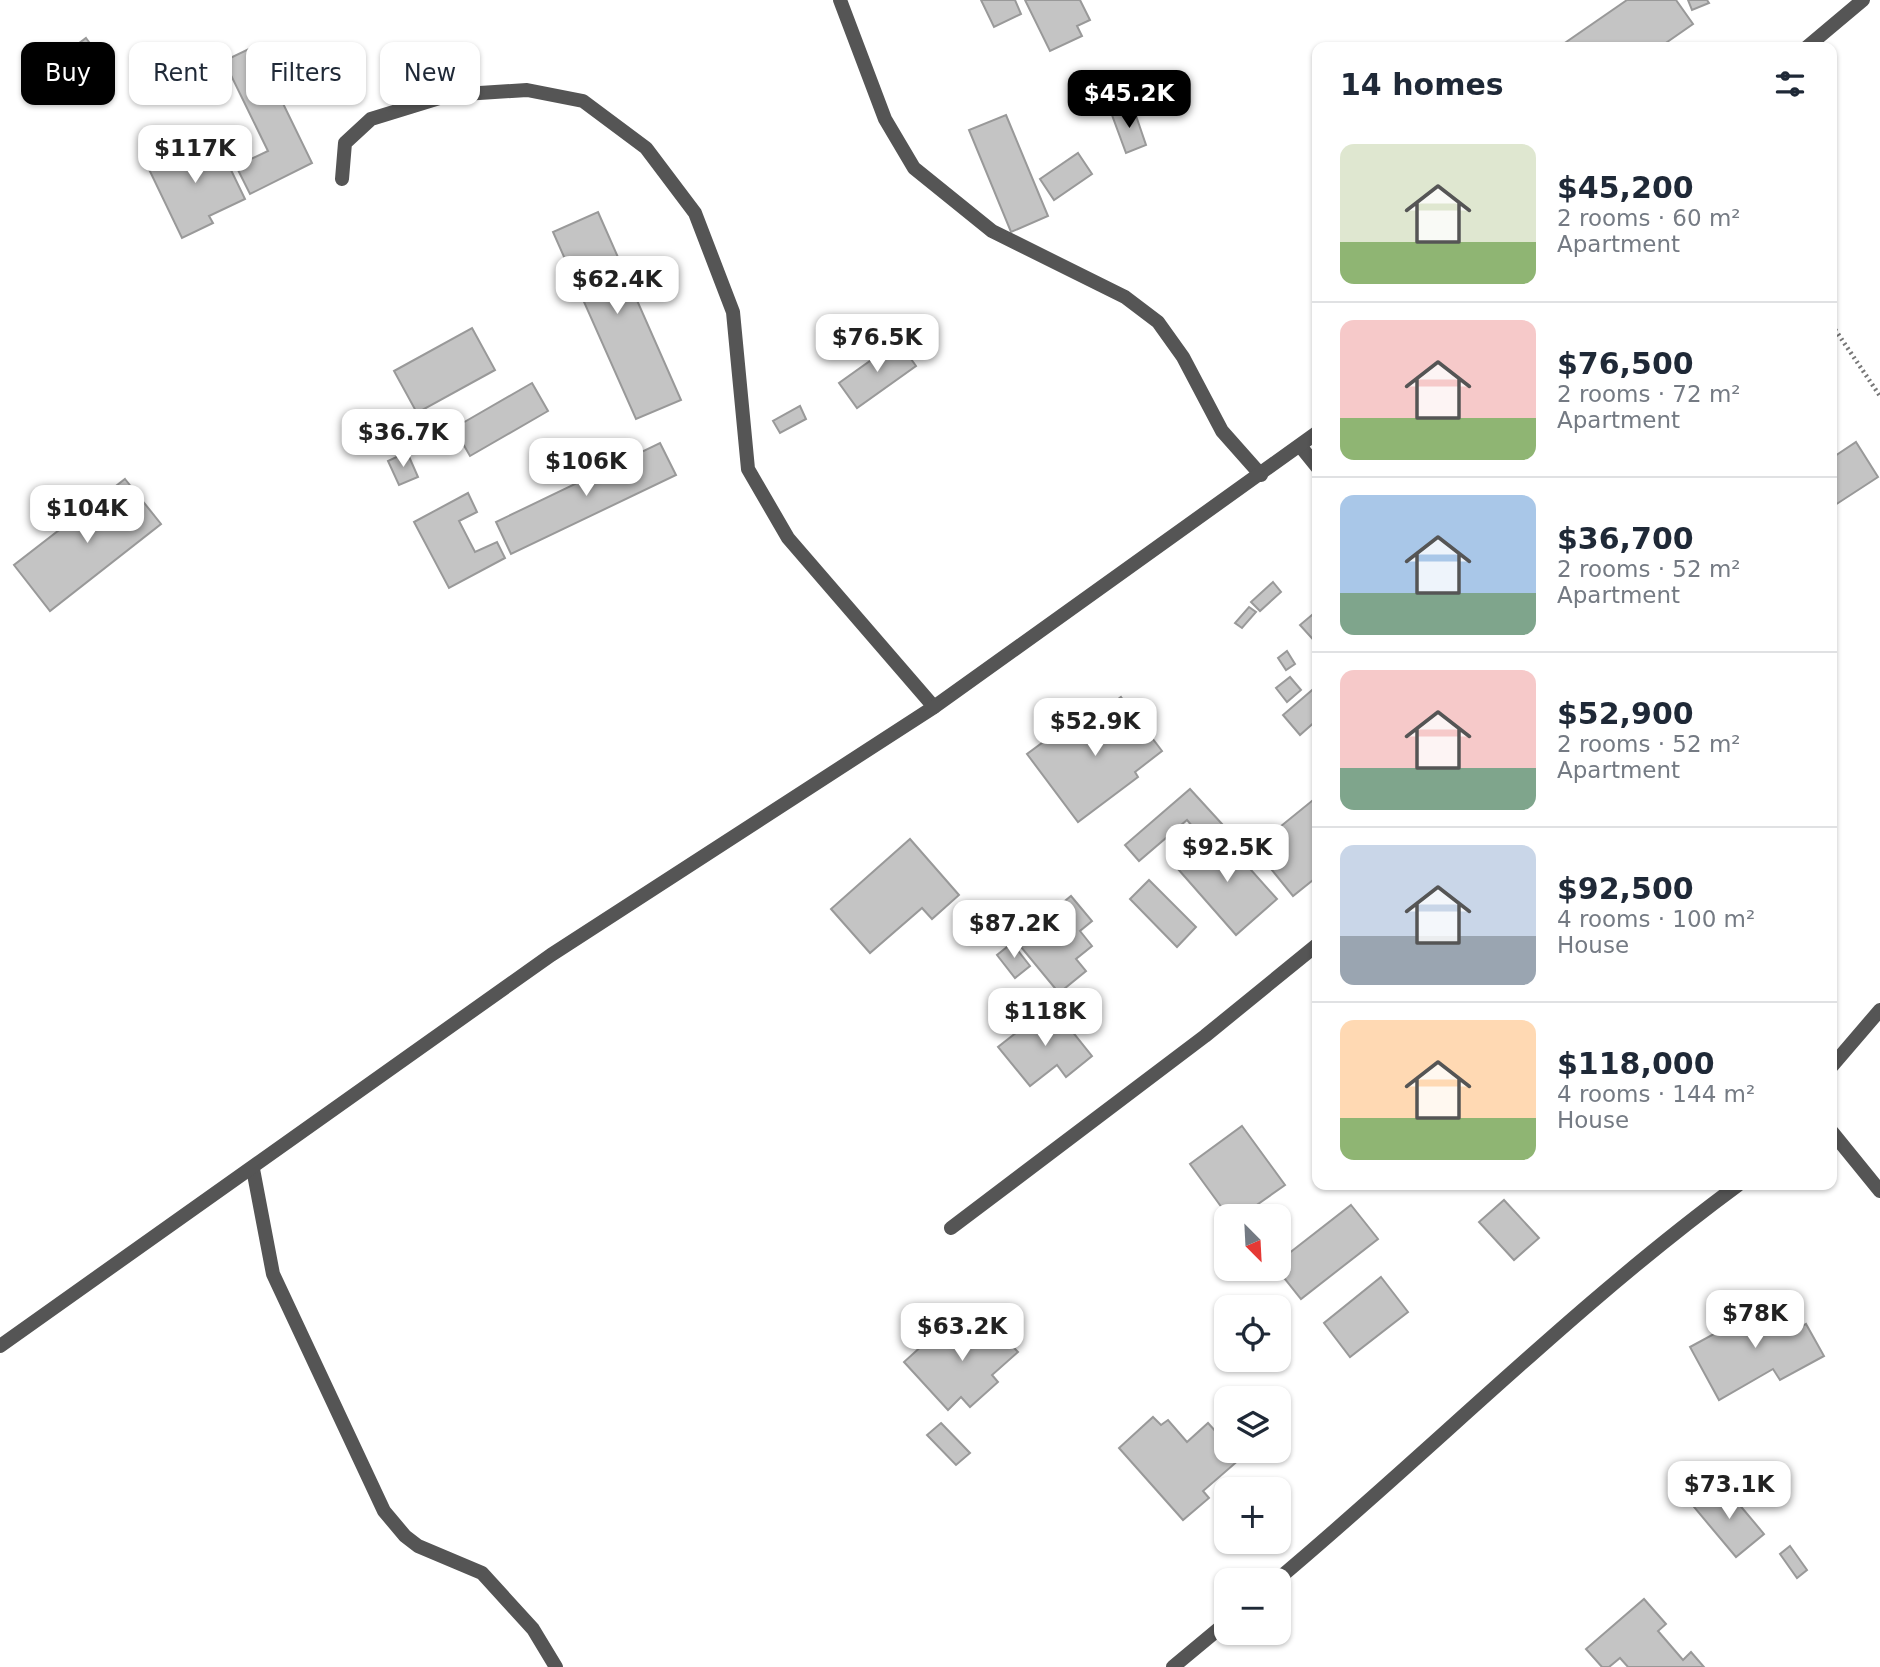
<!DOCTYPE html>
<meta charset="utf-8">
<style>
:root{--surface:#fff;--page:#f2f2f3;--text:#1f2937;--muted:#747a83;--line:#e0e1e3;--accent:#000}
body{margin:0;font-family:"DejaVu Sans",sans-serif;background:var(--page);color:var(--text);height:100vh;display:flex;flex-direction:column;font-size:26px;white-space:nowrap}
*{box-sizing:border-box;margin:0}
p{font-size:23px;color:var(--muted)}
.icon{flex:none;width:38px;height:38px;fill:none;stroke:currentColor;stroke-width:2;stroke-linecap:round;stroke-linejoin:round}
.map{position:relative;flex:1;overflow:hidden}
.panel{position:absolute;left:1312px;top:42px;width:525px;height:1148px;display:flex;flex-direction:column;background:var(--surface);border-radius:14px;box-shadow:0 2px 5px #0004}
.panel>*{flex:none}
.hud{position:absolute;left:21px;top:42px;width:665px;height:63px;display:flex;gap:14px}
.needle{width:46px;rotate:156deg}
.tools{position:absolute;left:1214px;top:1204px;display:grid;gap:14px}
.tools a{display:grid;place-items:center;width:77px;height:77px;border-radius:14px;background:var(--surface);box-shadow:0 2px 5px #0004;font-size:35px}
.price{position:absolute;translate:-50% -60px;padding:0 16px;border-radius:14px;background:#fff;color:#222;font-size:23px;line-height:46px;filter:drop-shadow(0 2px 4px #0008)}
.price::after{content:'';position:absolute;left:50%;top:42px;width:21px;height:16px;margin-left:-10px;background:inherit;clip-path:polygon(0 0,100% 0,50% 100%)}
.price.current{background:var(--accent);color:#fff}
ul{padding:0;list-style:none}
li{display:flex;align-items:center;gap:21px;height:175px;padding:0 28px}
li+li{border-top:2px solid var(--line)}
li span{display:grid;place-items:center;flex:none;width:196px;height:140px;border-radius:14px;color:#555}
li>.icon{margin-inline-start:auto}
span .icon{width:84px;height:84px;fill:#fffc;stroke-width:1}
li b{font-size:30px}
h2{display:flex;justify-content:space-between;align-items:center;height:84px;padding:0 28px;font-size:30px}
.pill{padding:0 24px;border-radius:14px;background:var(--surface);box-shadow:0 2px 5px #0004;font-size:24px;line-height:63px}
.pill.current{background:var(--accent);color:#fff}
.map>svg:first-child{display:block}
.building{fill:#c4c4c4;stroke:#999;stroke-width:2}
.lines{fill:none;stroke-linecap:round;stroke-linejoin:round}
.path{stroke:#777;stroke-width:4.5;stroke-dasharray:2 3.5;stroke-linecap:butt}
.service{stroke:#555;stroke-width:14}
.minor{stroke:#555;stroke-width:14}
</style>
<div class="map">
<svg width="1880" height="1667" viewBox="0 0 1880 1667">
<rect width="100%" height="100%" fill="#fff"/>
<g class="building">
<path d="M981,0H1015L1021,14L994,27Z"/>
<path d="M1025,0H1080L1090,20L1077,26L1082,36L1050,51Z"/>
<path d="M1627,0H1676L1693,24L1660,47H1559Z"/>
<path d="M1688,0H1707L1709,3L1692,10Z"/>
<path d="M86,38L97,53L45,91L35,76Z"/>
<path d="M255,46L312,163L250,194L236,166L268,151L224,61Z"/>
<path d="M1133,107L1146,145L1126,153L1112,115Z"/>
<path d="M1006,115L1048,216L1011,232L969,130Z"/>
<path d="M216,139L245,199L209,216L213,223L182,238L145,161L175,147L179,157Z"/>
<path d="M1078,153L1092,174L1054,200L1040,179Z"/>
<path d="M598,212L681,400L636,419L553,232Z"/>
<path d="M472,328L495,370L417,413L394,371Z"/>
<path d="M898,341L916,366L857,408L839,383Z"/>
<path d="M532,383L548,411L470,456L454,428Z"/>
<path d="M800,406L806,419L780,433L773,421Z"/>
<path d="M1856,442L1878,477L1832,507V458Z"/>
<path d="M660,443L676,475L511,554L496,522Z"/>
<path d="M407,452L418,477L399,485L388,461Z"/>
<path d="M125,479L161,524L50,611L14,565Z"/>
<path d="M468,493L477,512L459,521L475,552L497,542L505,558L449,588L414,522Z"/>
<path d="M1273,582L1281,592L1260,611L1251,602Z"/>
<path d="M1249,607L1256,612L1242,628L1235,623Z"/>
<path d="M1318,610V645L1300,625Z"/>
<path d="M1287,651L1295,664L1286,670L1278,658Z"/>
<path d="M1290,677L1301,690L1287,702L1276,688Z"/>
<path d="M1318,685V719L1300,735L1283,715Z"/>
<path d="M1121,697L1162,751L1135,772L1138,777L1078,822L1027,754L1065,726L1071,734Z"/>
<path d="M1190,789L1222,824L1204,840L1187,820L1139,861L1125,845Z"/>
<path d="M1318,796V876L1293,896L1254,848Z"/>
<path d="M1218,833L1277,899L1236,935L1178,869Z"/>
<path d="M910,839L959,895L932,919L922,908L870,953L831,909Z"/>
<path d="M1149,880L1196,927L1177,947L1130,899Z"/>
<path d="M1071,896L1092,921L1080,931L1092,946L1076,959L1086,971L1059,993L1016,941Z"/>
<path d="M1012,943L1030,966L1015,978L997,955Z"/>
<path d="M1051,1005L1092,1056L1066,1077L1057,1065L1030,1086L998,1047Z"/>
<path d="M1242,1126L1285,1185L1241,1216H1228L1190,1164Z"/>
<path d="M1504,1200L1539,1238L1514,1260L1479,1222Z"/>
<path d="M1351,1205L1378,1239L1301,1299L1277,1269L1279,1261Z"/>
<path d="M1381,1277L1408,1312L1350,1357L1324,1323Z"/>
<path d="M1772,1299L1791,1333L1806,1324L1824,1356L1780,1380L1773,1369L1719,1400L1690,1347L1723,1329L1725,1332L1741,1323L1738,1318Z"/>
<path d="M985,1318L1018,1352L992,1375L998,1382L970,1407L961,1397L948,1410L904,1362L935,1334L942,1342L961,1325L968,1333Z"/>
<path d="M1153,1417L1161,1425L1168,1420L1187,1442L1208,1423L1227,1444V1451H1233L1240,1459L1203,1491L1209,1498L1183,1520L1119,1448Z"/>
<path d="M941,1423L970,1453L956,1465L927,1435Z"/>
<path d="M1722,1484L1764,1534L1736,1557L1694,1507Z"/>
<path d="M1790,1546L1807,1570L1797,1578L1780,1554Z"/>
<path d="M1644,1599L1666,1624L1658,1631L1683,1660L1691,1652L1704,1667H1628L1620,1658L1609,1667H1602L1586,1649Z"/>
</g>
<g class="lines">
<path class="path" d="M1832,325L1880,396"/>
<path class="service" d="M342,179L345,143L371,119L449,95L527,90L583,101L646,148L695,213L733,312L748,469L788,538L934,707"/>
<g class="minor">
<path d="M840,0L885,119L914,168L992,231L1125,297L1158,322L1183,357L1222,431L1261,475"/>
<path d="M1807,47L1863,0"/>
<path d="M1301,447L1318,468"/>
<path d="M1832,1066L1880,1010"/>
<path d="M1832,1132L1880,1191"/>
<path d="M253,1169L273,1274L384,1511L405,1536L418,1546L482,1573L533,1629L556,1667"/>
<path d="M951,1228L1205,1036L1318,944"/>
<path d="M0,1346L551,955L934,707L1318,432"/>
<path d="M1277,1580C1432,1450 1575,1305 1738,1185"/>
<path d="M1173,1667L1227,1622"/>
</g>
</g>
</svg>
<div class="tools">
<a><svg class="needle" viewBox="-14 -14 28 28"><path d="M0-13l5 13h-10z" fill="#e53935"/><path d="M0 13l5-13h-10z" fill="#747a83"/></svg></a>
<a><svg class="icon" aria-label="locate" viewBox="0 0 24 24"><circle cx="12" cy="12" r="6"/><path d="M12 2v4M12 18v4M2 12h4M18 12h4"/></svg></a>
<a><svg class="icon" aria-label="layers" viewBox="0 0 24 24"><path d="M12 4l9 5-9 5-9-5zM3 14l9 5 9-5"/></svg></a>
<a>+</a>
<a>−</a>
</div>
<b class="price current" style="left:1129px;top:130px">$45.2K</b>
<b class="price" style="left:195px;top:185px">$117K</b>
<b class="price" style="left:617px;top:316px">$62.4K</b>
<b class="price" style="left:877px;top:374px">$76.5K</b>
<b class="price" style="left:403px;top:469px">$36.7K</b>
<b class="price" style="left:586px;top:498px">$106K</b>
<b class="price" style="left:87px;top:545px">$104K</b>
<b class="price" style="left:1095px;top:758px">$52.9K</b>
<b class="price" style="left:1227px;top:884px">$92.5K</b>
<b class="price" style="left:1014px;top:960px">$87.2K</b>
<b class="price" style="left:1045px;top:1048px">$118K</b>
<b class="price" style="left:1755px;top:1350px">$78K</b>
<b class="price" style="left:962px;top:1363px">$63.2K</b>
<b class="price" style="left:1729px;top:1521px">$73.1K</b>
<div class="hud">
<a class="pill current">Buy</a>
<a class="pill">Rent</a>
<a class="pill">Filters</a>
<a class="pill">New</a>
</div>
<section class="panel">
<h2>14 homes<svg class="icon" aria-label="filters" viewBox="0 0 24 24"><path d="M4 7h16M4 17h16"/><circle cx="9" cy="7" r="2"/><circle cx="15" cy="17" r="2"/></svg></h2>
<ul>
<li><span style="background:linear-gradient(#dfe7d0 70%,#8fb573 0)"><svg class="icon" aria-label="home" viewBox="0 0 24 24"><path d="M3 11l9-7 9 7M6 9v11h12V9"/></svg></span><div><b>$45,200</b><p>2 rooms · 60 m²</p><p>Apartment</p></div></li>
<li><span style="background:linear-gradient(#f6c9c9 70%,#8fb573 0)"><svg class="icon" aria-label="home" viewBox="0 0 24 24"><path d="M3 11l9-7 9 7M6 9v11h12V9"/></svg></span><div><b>$76,500</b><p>2 rooms · 72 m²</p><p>Apartment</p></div></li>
<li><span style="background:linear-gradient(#a9c7e8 70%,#7fa58c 0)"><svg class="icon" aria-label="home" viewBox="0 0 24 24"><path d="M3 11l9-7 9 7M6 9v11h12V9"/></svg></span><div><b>$36,700</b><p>2 rooms · 52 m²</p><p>Apartment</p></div></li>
<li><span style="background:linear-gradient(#f6c9c9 70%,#7fa58c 0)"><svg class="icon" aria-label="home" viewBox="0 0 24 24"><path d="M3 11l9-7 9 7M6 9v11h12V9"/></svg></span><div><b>$52,900</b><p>2 rooms · 52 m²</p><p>Apartment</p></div></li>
<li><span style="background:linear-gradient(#c9d6e8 65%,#9aa5b1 0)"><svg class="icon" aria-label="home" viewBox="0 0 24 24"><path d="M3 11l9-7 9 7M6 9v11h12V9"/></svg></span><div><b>$92,500</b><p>4 rooms · 100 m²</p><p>House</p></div></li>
<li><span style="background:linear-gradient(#ffd9b3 70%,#8fb573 0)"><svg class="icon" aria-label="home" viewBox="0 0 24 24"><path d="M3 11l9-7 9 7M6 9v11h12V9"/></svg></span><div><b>$118,000</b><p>4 rooms · 144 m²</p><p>House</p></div></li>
</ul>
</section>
</div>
